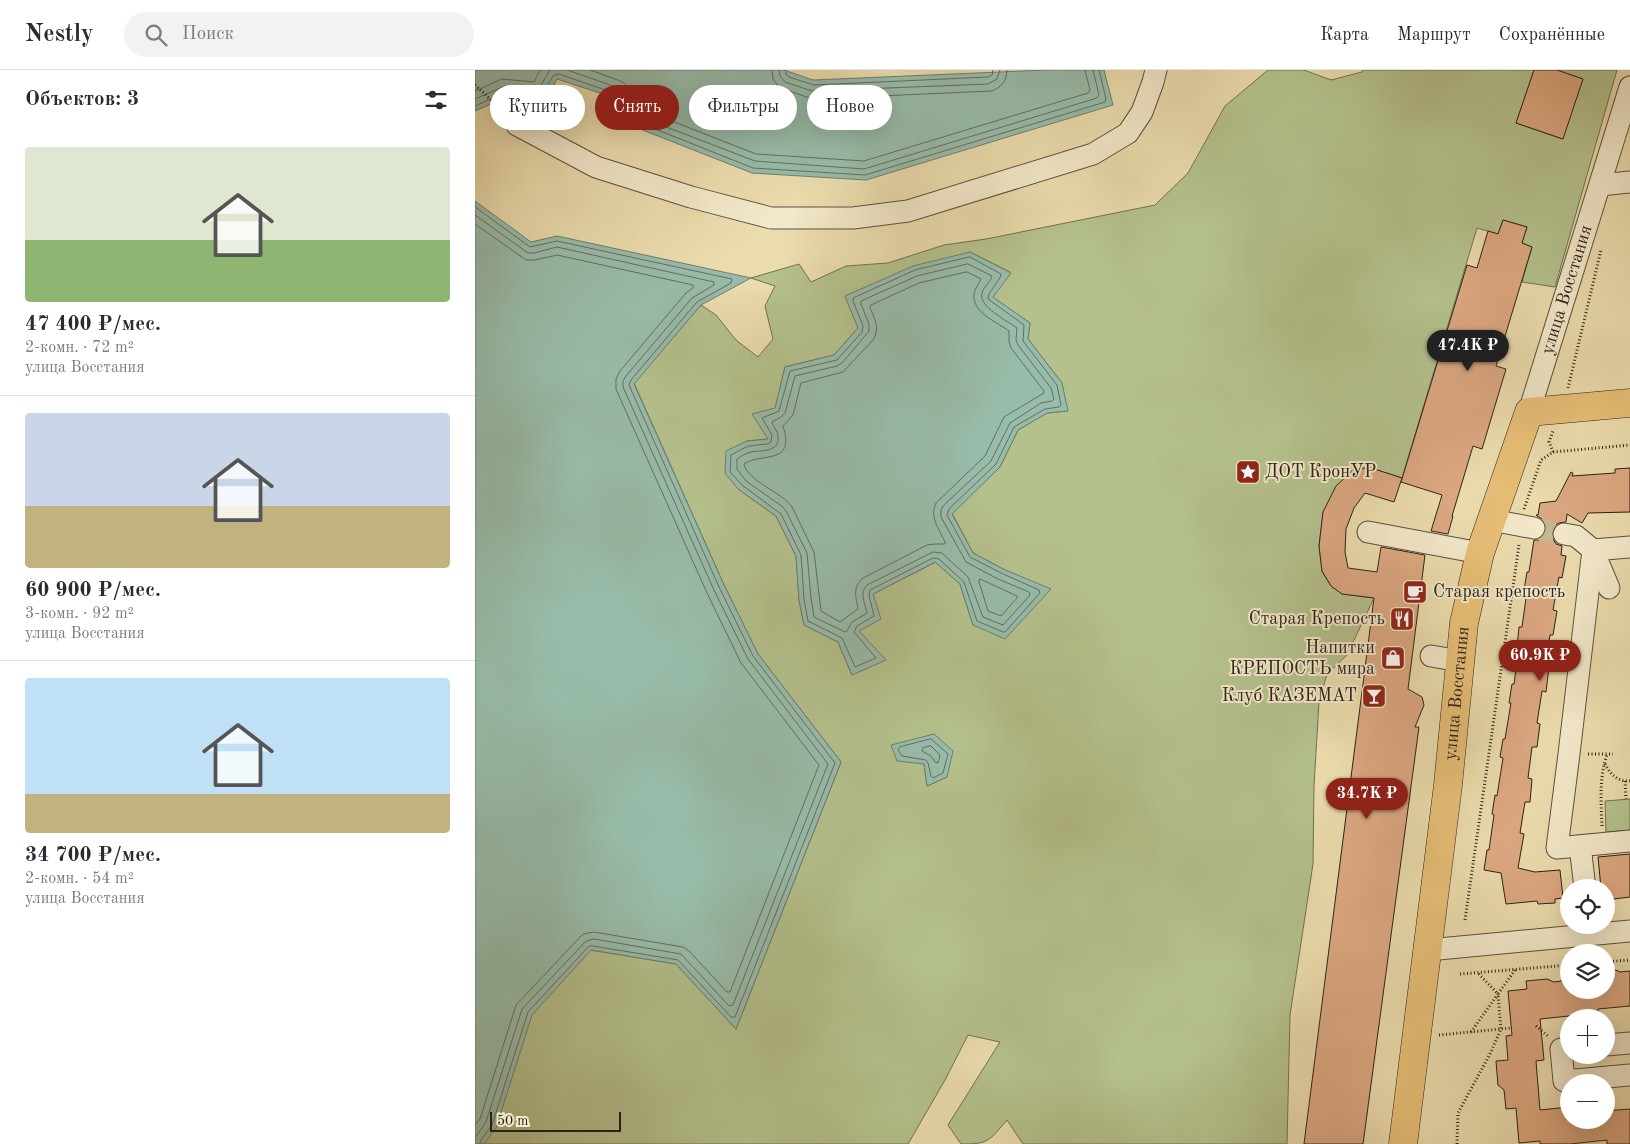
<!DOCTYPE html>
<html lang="ru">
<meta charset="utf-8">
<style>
:root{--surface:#fff;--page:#f2f2f3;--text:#2b2b33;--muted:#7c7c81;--line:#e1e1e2;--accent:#8f2418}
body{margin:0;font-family:"Old Standard TT",serif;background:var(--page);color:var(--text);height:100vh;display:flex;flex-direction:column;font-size:19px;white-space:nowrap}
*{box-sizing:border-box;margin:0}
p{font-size:16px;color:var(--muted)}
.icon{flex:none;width:28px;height:28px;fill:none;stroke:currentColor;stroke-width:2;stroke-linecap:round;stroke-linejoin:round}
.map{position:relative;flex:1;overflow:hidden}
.sheet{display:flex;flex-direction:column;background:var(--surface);width:475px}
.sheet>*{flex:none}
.guide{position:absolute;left:15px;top:15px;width:475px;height:45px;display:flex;gap:10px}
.tools{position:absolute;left:1085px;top:809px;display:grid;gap:10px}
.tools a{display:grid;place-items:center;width:55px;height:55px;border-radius:50%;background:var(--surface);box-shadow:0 5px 20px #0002;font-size:25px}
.scale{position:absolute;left:15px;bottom:12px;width:131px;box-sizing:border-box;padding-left:5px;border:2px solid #2c2119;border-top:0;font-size:14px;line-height:18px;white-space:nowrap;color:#2c2119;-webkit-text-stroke:4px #f2e8ca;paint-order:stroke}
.price{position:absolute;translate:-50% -42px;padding:0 11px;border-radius:18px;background:var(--accent);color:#fff;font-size:16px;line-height:32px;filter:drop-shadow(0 1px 2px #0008)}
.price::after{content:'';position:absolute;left:50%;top:30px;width:15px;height:11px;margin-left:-8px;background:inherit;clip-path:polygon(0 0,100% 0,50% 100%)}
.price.current{background:#222;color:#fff}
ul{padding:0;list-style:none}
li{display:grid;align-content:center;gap:10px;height:265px;padding:0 25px}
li+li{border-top:1px solid var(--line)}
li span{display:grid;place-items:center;height:155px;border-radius:5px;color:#555}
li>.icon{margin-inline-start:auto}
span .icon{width:90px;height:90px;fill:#fffc;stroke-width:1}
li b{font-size:21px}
h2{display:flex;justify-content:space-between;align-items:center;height:60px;padding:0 25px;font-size:21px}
.chip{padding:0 18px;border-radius:22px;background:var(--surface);box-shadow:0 5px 20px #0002;font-size:18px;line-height:45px}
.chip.current{background:var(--accent);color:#fff}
header{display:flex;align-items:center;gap:30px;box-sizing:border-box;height:70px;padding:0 25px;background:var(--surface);border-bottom:1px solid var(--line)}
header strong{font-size:24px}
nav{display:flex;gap:28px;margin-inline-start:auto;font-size:18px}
.search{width:350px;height:45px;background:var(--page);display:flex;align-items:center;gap:12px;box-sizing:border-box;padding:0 18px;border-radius:28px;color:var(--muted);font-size:19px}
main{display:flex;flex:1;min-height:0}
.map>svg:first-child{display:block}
.green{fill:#b4c18d;stroke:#707153;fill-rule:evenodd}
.water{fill:#98bcaa;stroke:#6d7e70}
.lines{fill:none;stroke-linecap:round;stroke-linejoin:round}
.shore{stroke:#626e62;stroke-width:1}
.building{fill:#dca881;stroke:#2c2119}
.minor-tunnel{stroke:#c5b78f;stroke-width:21;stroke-dasharray:21 11;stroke-linecap:butt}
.minor-casing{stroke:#5c503e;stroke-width:23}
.major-casing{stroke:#2c2119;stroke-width:29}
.path{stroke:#2c2119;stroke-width:3;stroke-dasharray:1 2.5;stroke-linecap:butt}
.minor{stroke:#f2e8ca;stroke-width:21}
.major{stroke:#e6be76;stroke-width:28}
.labels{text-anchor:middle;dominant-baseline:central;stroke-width:4;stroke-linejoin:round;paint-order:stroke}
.street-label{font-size:18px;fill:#2c2119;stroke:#f2e8ca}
.poi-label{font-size:18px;fill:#2c2119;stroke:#f2e8ca;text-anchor:end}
</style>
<header>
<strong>Nestly</strong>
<div class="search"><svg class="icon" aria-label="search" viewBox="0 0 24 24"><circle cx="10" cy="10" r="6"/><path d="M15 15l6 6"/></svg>Поиск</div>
<nav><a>Карта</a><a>Маршрут</a><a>Сохранённые</a></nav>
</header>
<main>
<section class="sheet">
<h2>Объектов: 3<svg class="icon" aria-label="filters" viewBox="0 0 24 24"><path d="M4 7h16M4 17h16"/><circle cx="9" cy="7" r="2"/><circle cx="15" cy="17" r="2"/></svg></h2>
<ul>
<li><span style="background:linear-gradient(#dfe7d0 60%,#8fb573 0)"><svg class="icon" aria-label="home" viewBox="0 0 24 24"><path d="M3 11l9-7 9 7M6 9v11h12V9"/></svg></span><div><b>47 400 ₽/мес.</b><p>2-комн. · 72 m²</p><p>улица Восстания</p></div></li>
<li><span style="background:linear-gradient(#c9d6e8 60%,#c2b280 0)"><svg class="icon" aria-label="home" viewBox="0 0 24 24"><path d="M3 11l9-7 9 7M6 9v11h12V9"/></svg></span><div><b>60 900 ₽/мес.</b><p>3-комн. · 92 m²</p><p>улица Восстания</p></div></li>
<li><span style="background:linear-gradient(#bfe0f5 75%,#c2b280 0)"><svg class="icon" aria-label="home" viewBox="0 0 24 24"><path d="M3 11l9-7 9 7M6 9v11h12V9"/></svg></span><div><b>34 700 ₽/мес.</b><p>2-комн. · 54 m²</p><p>улица Восстания</p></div></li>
</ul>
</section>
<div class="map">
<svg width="1155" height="1074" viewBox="0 0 1155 1074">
<rect width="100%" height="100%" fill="#ebdcad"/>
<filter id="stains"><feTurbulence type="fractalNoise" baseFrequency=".004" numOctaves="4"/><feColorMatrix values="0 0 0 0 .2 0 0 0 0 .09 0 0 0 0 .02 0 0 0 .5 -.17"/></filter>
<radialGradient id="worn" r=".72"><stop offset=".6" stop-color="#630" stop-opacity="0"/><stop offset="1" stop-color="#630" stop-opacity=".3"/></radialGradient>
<g class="green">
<path d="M793,0H829L856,10L887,2L888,0H1059L1041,53L1087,69L1108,9L1082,0H1142L1080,217L1047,212L1057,177L1047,173L1052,157L1028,150L1023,164L1002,158L927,408L893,397L876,402L848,442L844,476L847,502L856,516L867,524L899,528L872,585L852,604L844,632L839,716L838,794L815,945L812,1074H548L532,1050C514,1071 514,1074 486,1074L473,1055L525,972L493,965L470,1010L433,1074H0V872L116,880L201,894L261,959L366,692L283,584L249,515L159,313L226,235L241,245L261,270L283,287L298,269L290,236L300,216L276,208L324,194L336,212L371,196L413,193L469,175L511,169L680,135L713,103L750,36ZM495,182L535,202L517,227L555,253L553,269L587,313L592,341L572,343L543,360L525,397L477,443L498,483L528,499L575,520L498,555L485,514L461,492L398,524L383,561L377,605L363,572L329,555L324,530L321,486L301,446L263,419L272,371L293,369L310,297L359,285L383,258L371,226ZM449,694L472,707L452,716Z"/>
<path d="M1155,729V760L1131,762L1130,731Z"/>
</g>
<g class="water">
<path d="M0,0H309L338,10L571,0H629L638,35L391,110L277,103L132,46L137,27L82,9L70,33L31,27L0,41Z"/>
<path d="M0,131L56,172L82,166L276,208L226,235L159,314L249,515L283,584L366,692L261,959L201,894L116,880L57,945L21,1058L9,1074H0Z"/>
<path d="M495,182L536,203L518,227L555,253L553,269L587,313L593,341L572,343L543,360L525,397L477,444L498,483L528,499L576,519L530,569L498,555L485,514L460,492L398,524L406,549L384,561L411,590L377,605L363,572L329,555L324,530L321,486L301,446L263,419L250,403L251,381L272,371L293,369L277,344L300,338L310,297L359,285L383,258L370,226L438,196Z"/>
<path d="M459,664L478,681L472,707L452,716L449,694L422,691L416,675Z"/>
</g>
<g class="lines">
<g class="shore">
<path d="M92,0L141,17L146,21L148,26L146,37L147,40L280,91L389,99L622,28L624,25L618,0"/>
<path d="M115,0L148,12L154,20L156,35L281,84L389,91L613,23L615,20L610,0"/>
<path d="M297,0L298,9L304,17L337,29L516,21C526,18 532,11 532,0"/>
<path d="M304,0L305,6L310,12L337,21L513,14L522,9L525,0"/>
<path d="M311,0V4L314,7L339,15L513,7L517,5L518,0"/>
<path d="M0,21L27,9L59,12L65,0"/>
<path d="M0,29L30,16L63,20L75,0"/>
<path d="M0,36L30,22L66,27L78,6L84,4L139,23L142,27L138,41L140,43L278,98L390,105L630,32L631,29L624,0"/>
<path d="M0,137L55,177L82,171L257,209L256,213L222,232L156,310L154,315L244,517L278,586L360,693L260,947H256L203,890L118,876H114L53,942L17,1055L6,1070L5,1074"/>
<path d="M0,145L53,183H59L82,177L239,212V215L217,228L151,306L148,311V317L239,520L273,589L353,694L258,935L254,936L206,884L119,869L111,871L47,939L11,1052L0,1068"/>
<path d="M0,154L51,190H60L82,185L218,215V218L211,223L145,301L141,309V319L232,523L266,593L344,695L255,922H252L214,881L208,877L119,862L108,864L41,935L5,1049L0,1055"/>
<path d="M495,187L526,204V206L514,224L513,229L549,255L548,271L582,315L586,335L584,337L570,339L539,357L521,394L474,439L472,445L495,487L526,503L564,520L565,523L530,562H528L502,551L489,512L464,489L458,488L395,520L394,525L399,546L382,556L379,562L401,588L380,597L367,568L333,551L329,529L326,485L306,444L267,415L255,402L256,385L273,376L292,374L296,372L297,365L287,348L304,341L315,301L362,290L387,262L388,256L378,231V228L440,200Z"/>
<path d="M493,194L517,206C516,212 509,216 507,223C503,237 533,251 542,258L541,270L543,275L576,318L579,329L577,331L566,333L535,353L516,391L468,436L466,440V447L491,492L523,509L554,522L555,525L528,555L508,547L493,507L467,483L458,482L392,515C384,524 390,533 392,543L377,552L372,561L370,562L339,547L336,528L332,483L311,441L308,437L271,411L262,399V389C266,386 271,383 276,382C286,380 305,383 303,366C303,361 298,357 297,352L306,347L310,343L320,306L362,296L368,292L394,261V254L386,234V231L442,206Z"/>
<path d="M492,202L506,209C504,214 500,218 499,224C497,243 522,252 534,261V271L536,278L569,321V323L529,347L510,386L461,433C454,447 464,459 470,472V474H460L452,475L388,508C377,518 381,527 383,539L365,552L346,541L339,482L317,437C307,422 272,411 269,394C286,382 321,396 308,356L318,345L326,313L368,302L398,270C405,259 400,249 395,238L396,235L444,213Z"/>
<path d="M505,509L542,526V528L526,546L513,541L504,512Z"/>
<path d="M456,669L473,684L468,703L458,708L456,706L453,693L451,690L427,686L423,680L425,677Z"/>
<path d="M456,676L465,685L463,693L460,692L456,686L447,681L448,678Z"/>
</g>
</g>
<g class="building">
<path d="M1059,0H1082L1108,9L1088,69L1041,53Z"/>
<path d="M1028,150L1052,157L1047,173L1057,177L1021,296L1031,299L1007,379L998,376L977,446H978L973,464L956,461L967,425L926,412L992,195L1002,198L1013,161L1023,164Z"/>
<path d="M893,397L927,408L919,432L890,423L879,438L871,459L870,482L873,498L902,502L906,477L950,485L933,619L947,627L949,635L940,657H944L888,1074H829L899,528L867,524L856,516L847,501L844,476L848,442L861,416L876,402Z"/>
<path d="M1155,398V442L1113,443L1107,453L1092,444L1091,452L1084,453L1079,456L1077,461L1078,469L1081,474L1087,476L1086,485L1091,486L1087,508L1084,507L1078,540L1082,541L1078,565H1075L1070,596L1074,597L1071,622L1067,621L1062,653L1065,654L1062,677H1057L1053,708L1057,709L1055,732H1050L1045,763L1049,764L1043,798L1060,802L1085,800L1088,828L1080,829V833L1063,834L1062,831L1031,834L1026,803L1009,800L1012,780H1014L1019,745L1017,744L1020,725L1022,726L1028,688L1025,687L1028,669H1030L1036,633H1034L1037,614H1039L1044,577H1042L1044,557H1047L1052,521L1049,520L1052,502H1054L1059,470H1064L1068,466L1071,460V454L1067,449L1061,445H1063L1065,433L1081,431L1096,402L1098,403L1097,406L1140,403V399Z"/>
<path d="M1155,784V827L1131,830V818H1126L1123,787Z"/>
<path d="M1131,896L1145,902L1155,901V936L1123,939V943L1065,949L1069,990L1061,991L1065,1040L1094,1037V1050H1131V1041L1155,1039V1074H1132V1070L1095,1074H1065V1071L1044,1073L1041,1038L1031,1039L1029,1020L1023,1015L1021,991L1033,990L1031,966L1037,965L1033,921L1052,919L1051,911L1072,909L1079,912L1094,910V920H1131Z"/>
</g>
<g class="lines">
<path class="minor-tunnel" d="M1059,458L1089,464"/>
<defs>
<g id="minor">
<path d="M42,55L121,97L216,127L296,148H378L433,141L618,84L653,63L667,42L678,12L681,0"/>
<path d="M1125,115L1155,112"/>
<path id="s1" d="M1054,342L1155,17"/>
<path d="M1016,450L1059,458"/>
<path d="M893,462L1005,483"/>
<path d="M1089,464L1101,466L1118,480L1155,477"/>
<path d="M1118,480L1094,684L1082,778L1155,771"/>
<path d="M1118,480L1134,518"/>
<path d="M956,586L985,591"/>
<path d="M1105,776L1110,818"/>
<path d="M953,880L1155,861"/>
<path d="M1131,975L1155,973"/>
<path d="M1094,979H1086L1089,1011L1155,1005"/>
</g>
<g id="major">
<path id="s2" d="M928,1074L973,715L989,553L1005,483L1054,342L1155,333"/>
</g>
</defs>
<use href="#minor" class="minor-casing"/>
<use href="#major" class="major-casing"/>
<g class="path">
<path d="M0,15L30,43"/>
<path d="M1093,318L1126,180"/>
<path d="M1078,382L1074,372L1078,361"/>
<path d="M1049,439L1066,390L1078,382L1155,375"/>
<path d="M1113,684H1138"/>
<path d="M1130,694C1135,704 1143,712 1155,711"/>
<path d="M1150,711L1151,729"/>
<path d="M1127,756C1126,732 1124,707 1132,685"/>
<path d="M990,850L1044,475"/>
<path d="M1131,892L1155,890"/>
<path d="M985,904L1094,895"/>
<path d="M1061,956L1074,967"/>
<path d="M996,962L1023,924L1003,903"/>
<path d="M964,965L1036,958"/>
<path d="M982,1074L983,1043L1015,984L1026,959L1023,924L1040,900"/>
</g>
<use href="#minor" class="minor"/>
<use href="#major" class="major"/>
</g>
<defs>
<symbol id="sight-square" viewBox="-11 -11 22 22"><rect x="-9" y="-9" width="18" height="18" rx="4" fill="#8f2418" stroke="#f2e8ca"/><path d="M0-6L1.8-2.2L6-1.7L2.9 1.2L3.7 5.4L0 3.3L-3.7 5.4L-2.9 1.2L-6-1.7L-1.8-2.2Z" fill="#fff"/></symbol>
<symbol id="cafe-square" viewBox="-11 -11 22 22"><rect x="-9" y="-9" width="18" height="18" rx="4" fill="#8f2418" stroke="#f2e8ca"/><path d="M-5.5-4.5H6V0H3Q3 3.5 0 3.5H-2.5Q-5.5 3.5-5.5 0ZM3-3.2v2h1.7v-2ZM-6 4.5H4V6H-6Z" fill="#fff"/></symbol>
<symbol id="restaurant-square" viewBox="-11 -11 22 22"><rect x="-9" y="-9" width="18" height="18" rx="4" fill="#8f2418" stroke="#f2e8ca"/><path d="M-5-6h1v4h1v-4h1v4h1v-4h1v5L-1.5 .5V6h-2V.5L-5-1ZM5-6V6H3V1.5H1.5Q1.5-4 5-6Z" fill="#fff"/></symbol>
<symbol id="shop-square" viewBox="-11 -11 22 22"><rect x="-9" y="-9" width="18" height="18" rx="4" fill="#8f2418" stroke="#f2e8ca"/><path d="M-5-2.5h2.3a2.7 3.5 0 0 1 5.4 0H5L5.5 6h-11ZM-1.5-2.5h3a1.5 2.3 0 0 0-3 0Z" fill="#fff"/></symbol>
<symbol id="bar-square" viewBox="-11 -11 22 22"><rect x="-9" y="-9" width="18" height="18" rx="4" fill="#8f2418" stroke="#f2e8ca"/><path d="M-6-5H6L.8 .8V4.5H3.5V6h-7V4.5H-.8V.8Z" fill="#fff"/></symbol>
</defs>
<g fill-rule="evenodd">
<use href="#sight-square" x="759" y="388" width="28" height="28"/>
<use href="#cafe-square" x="926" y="508" width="28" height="28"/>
<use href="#restaurant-square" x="913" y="535" width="28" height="28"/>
<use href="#shop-square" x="904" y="574" width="28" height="28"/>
<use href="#bar-square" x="885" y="612" width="28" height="28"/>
</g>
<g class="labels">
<g class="street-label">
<text stroke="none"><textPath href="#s1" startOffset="128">улица Восстания</textPath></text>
<text stroke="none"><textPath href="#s2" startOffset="454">улица Восстания</textPath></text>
</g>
<g class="poi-label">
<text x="790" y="402" text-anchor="start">ДОТ КронУР</text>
<text x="958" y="522" text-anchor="start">Старая крепость</text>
<text x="910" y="549">Старая Крепость</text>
<text x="900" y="578">Напитки<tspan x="900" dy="21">КРЕПОСТЬ мира</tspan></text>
<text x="882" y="626">Клуб КАЗЕМАТ</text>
</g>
</g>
<rect width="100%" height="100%" filter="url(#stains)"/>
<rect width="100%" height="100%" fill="url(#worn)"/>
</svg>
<div class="tools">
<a><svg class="icon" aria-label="locate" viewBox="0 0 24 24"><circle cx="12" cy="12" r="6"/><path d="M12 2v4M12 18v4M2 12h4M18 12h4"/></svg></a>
<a><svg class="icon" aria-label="layers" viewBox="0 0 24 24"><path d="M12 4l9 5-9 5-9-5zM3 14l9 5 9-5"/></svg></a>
<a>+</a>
<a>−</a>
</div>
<div class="scale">50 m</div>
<b class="price current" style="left:993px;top:302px">47.4K ₽</b>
<b class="price" style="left:1065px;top:612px">60.9K ₽</b>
<b class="price" style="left:892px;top:750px">34.7K ₽</b>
<div class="guide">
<a class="chip">Купить</a>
<a class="chip current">Снять</a>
<a class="chip">Фильтры</a>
<a class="chip">Новое</a>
</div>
</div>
</main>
